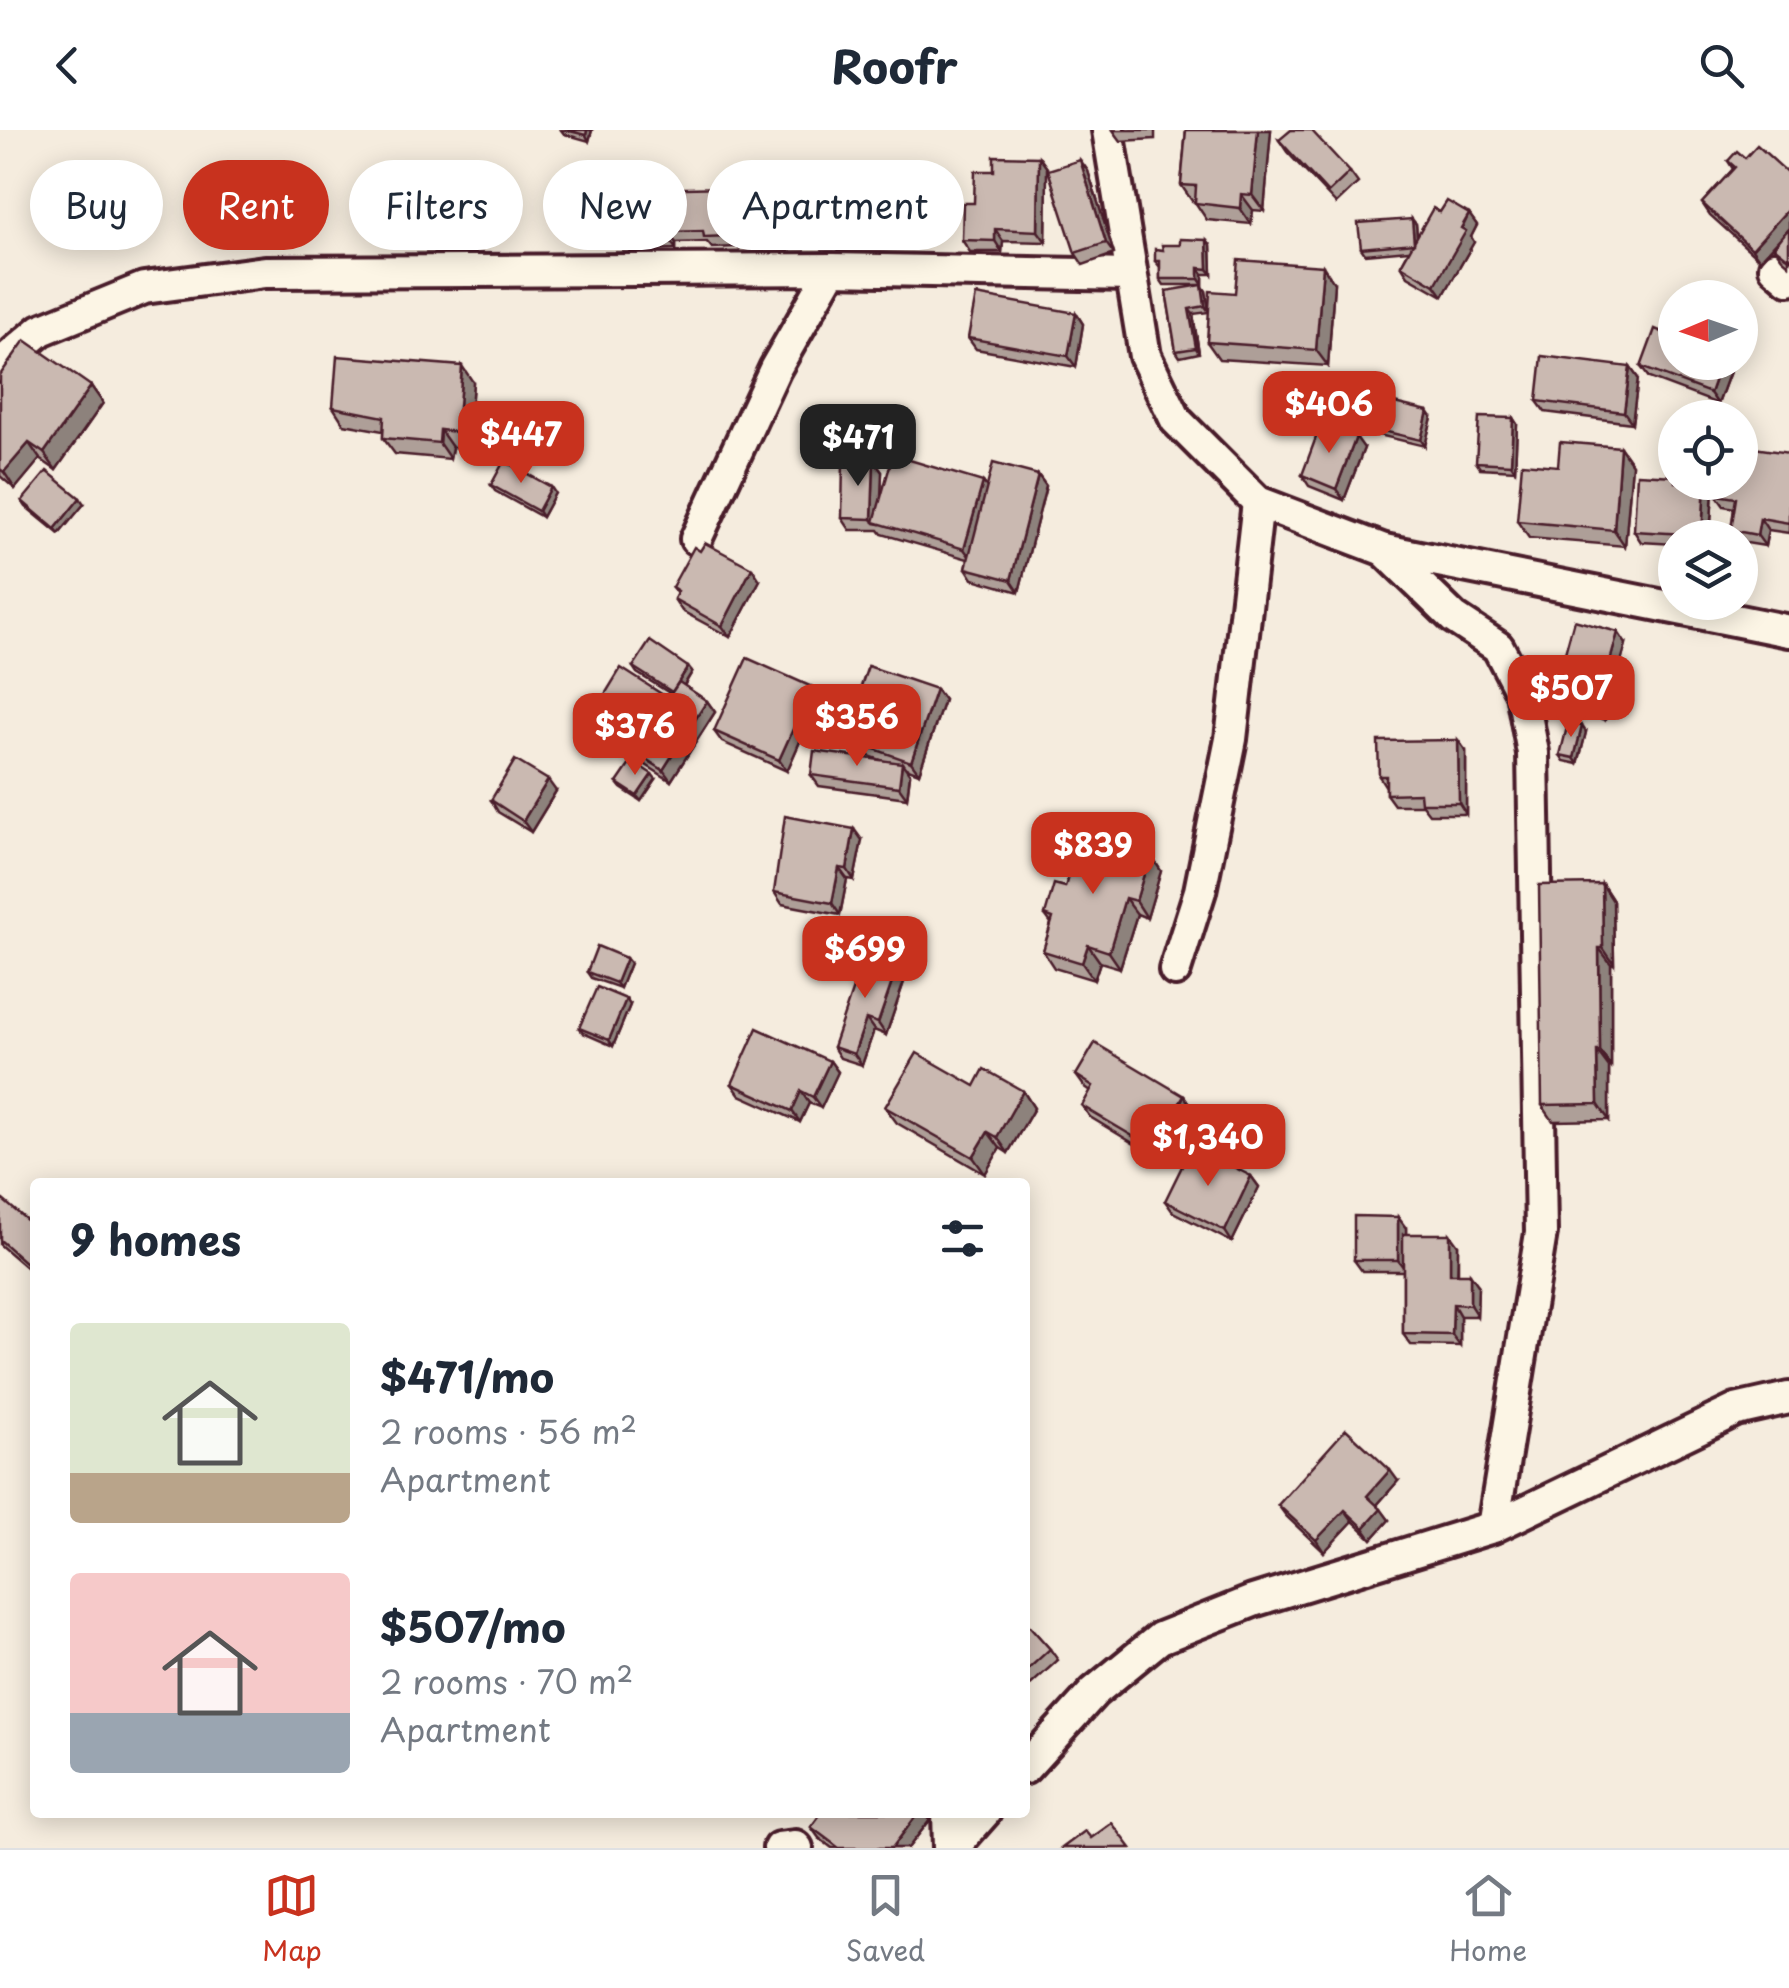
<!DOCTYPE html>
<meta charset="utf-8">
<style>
:root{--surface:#fff;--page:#f2f2f3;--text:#1f2937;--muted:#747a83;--line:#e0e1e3;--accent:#c8321e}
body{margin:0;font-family:"Playpen Sans",sans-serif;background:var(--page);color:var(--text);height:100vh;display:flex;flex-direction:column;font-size:38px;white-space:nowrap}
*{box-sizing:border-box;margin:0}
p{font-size:32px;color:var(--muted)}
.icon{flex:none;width:55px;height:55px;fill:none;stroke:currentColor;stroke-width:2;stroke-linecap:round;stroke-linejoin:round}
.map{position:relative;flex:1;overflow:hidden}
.drawer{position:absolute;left:30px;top:1048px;width:1000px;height:640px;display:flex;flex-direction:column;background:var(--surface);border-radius:10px;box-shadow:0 5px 25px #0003}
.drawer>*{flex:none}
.banner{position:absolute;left:30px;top:30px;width:1000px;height:90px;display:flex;gap:20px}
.needle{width:65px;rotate:268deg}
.controls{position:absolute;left:1658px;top:150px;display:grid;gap:20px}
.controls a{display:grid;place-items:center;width:100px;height:100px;border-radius:50%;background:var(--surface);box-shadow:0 5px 25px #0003;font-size:50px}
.price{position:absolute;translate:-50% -85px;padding:0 22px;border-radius:20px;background:var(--accent);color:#fff;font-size:32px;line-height:65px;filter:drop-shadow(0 2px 5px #0008)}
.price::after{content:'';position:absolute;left:50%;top:60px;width:30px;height:22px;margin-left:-15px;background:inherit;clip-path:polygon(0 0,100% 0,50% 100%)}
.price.current{background:#222;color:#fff}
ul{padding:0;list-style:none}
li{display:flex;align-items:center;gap:30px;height:250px;padding:0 40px}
li span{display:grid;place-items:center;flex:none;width:280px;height:200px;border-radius:10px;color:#555}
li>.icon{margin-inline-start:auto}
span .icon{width:120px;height:120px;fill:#fffc;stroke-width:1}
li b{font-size:42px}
h2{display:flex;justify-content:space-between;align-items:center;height:120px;padding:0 40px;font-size:42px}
.tag{padding:0 35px;border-radius:45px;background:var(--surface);box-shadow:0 5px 25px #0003;font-size:35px;line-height:90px}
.tag.current{background:var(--accent);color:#fff}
header{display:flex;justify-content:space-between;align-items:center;height:130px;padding:0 40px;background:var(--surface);font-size:45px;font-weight:700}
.menu{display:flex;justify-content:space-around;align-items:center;height:140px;border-top:2px solid var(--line);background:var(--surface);font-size:28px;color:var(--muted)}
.menu a{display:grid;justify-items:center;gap:5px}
.menu .current{color:var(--accent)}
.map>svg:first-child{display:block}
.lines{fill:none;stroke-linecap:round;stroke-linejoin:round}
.minor-casing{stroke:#4a1f2b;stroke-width:38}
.minor{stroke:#fcf5e5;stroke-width:30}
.wall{fill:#ae9f98;stroke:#4a1f2b;stroke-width:2.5}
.shaded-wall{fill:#8d827c;stroke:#4a1f2b;stroke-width:2.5}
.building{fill:#cab9b1;stroke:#4a1f2b;stroke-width:2.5}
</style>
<header><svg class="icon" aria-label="back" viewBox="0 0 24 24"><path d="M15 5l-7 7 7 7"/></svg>Roofr<svg class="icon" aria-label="search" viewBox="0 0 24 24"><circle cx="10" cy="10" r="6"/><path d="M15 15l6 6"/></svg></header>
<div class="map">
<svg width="1789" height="1718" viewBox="0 0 1789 1718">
<rect width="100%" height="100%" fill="#f5ecde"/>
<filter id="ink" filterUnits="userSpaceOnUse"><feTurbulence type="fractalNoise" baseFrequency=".01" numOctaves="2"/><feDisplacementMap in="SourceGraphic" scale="20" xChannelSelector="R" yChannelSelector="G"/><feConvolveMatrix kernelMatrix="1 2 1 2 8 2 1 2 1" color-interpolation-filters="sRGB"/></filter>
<g filter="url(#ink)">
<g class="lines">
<defs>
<g id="minor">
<path d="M1108,0L1145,226L1176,290L1258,372L1384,420L1789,501"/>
<path d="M1775,137L1789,149"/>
<path d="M0,235L41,200L144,158L265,142L832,139L1131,145"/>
<path d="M696,409L775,239L832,139"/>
<path d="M1384,420L1454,488L1498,517L1522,563L1533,623L1541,1103L1493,1397"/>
<path d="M1175,840L1200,761L1231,609L1258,372"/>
<path d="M1025,1638L1094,1562L1160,1508L1253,1471L1493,1397L1736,1280L1789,1268"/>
<path d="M948,1682L949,1718"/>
<path d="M779,1718L795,1716L797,1718"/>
<path d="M953,1718L985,1682"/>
</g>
</defs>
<use href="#minor" class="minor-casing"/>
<use href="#minor" class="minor"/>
</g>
<g class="wall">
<path d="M561,0H592L589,11L564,4Z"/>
<path d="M1113,0H1155V9L1121,11Z"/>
<path d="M1186,0H1271L1264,81L1253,80L1251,94L1207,90L1195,72L1192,71L1181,55Z"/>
<path d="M1279,10L1350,42L1358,53L1336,74L1287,22Z"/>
<path d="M1039,27L1047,38L1046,112L1003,111L1002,122H970L962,110L974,73Z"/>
<path d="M1745,28L1789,98L1760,130L1710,85L1702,73L1733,39L1728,31Z"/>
<path d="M1080,30L1088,41L1114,124L1083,135L1075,123Z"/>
<path d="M733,68V79L736,84L738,117L712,118L707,112L676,113V119L649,120L641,109V97L632,86Z"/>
<path d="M1440,82L1469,84L1477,95L1471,107L1474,112L1443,166L1408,146L1401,135L1409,120L1365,124L1361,118L1416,94L1417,107Z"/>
<path d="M1789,98V134L1782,128L1774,117Z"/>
<path d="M1207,110L1211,115L1212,144H1203V155H1164L1160,149V137L1155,131L1163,120Z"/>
<path d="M1334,153L1328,236L1219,229L1207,212Z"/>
<path d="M1166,161H1206L1209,182L1193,184L1199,223L1180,227L1176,221Z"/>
<path d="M1076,183L1083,194L1076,237L976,219L968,208Z"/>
<path d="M1732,236L1718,274L1649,248L1641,237Z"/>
<path d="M1630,237L1638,248L1632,293L1545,282L1537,271Z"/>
<path d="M0,245L91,256L103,273L56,340L40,329L15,359L0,346Z"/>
<path d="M473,252L468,318L452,317L450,329L395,324L383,308V301L344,294L333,277Z"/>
<path d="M1432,287L1425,316L1370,303L1366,297Z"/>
<path d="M1513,288L1517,294L1515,340L1480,338L1476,332Z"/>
<path d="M1620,317L1632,334L1625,416L1529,408L1517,391L1558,336Z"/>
<path d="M1364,318L1344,370L1309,356L1302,345Z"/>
<path d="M1789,323V403L1768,400L1765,416L1740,412V408H1736L1731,400L1734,378L1724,376L1716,365Z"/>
<path d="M874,331L882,342L881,366L983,352L987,357L1038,345L1046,356L1019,462L973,449L966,438L968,429L882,404L879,400H850L842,388Z"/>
<path d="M491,355L555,363L542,387L495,361Z"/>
<path d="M1713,359L1710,408H1675V414L1641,412L1634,401Z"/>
<path d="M22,371L84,374L59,404L26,377Z"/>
<path d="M760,450L730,507L682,481L674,469L677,464L672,457Z"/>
<path d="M1626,514L1605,590L1561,578L1553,567Z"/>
<path d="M633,537L692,542L684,556L707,571L715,582L671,651L596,603L588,592L668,568L671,564L637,543Z"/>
<path d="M812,557L819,568L787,641L722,612L714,601Z"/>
<path d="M936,559L944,570L919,643L906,638L910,644L907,668L819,656L811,645L881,630L851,620L843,608Z"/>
<path d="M1586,602L1578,634L1564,631L1560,625Z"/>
<path d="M1466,621V684H1429L1422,675H1394L1386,664V657L1379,646Z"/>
<path d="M656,649L641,671L621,658L617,653Z"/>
<path d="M556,661L531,702L498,682L491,670Z"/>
<path d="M862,710L854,750L847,749L840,785L782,774L774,762Z"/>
<path d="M1150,724L1161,741L1147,788L1137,784L1120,838L1100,832L1094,850L1054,838L1043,821L1051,793L1045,785L1065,757Z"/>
<path d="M1602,754L1613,771L1614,834H1611V937H1609V990L1553,991L1542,975Z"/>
<path d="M630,833L620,858L591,848L587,842Z"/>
<path d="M906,846L886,905L874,900L862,935L840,928L833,917Z"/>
<path d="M630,875L613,916L583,903L579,898Z"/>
<path d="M830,931L838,942L821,978L809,973L800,992L740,965L732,954Z"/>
<path d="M1076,945L1184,966L1192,977L1161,1030L1090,987L1082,976L1091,961L1084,956Z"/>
<path d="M1023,961L1034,978L1008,1023L1000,1018L985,1044L897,993L885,977Z"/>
<path d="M1251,1046L1259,1057L1232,1112L1173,1082L1165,1071Z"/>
<path d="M0,1074L35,1097V1145L0,1115Z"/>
<path d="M1406,1098V1104L1458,1115V1144L1478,1155L1477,1186H1460V1216L1411,1215L1403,1204V1141H1362L1354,1130Z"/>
<path d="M1398,1351L1377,1375L1389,1390L1372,1409L1353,1391L1324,1422L1286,1386L1278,1375Z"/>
<path d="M1025,1491L1050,1519L1058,1530L1025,1560Z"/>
<path d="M822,1682H924L930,1690L908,1718H832L819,1708L811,1697Z"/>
</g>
<g class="shaded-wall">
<path d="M587,0H592L589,11L586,5Z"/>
<path d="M1258,0H1271L1264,81L1252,65Z"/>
<path d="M1039,27L1047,38L1046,112L1038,101Z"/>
<path d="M1080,30L1088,41L1114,124L1106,113Z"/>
<path d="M725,57L733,68V78L736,84L738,117L730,106L725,73Z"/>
<path d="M1241,64L1253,80L1251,94L1240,78Z"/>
<path d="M1789,78V98L1760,130L1752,119Z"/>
<path d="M1469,84L1477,95L1471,107L1474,112L1443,166L1435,155Z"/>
<path d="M1412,89L1416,94L1418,119L1414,113Z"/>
<path d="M995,99L1003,111L1002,122L995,111Z"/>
<path d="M668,102L676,113V119L668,108Z"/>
<path d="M1207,110L1211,115L1212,144L1208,139Z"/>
<path d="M1323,136L1334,153L1328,236L1316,220Z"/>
<path d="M1199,138L1203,144V155L1199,149Z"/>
<path d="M1202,155L1206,161L1209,182L1205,176Z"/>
<path d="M1189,179L1193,184L1199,223L1196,218Z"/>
<path d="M1076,183L1083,194L1076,237L1068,226Z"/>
<path d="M1721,232H1729L1732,236L1718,274L1710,263Z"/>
<path d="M462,236L473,252L468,318L457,302Z"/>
<path d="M1630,237L1638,248L1632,293L1624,282Z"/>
<path d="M91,256L103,273L56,340L44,323Z"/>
<path d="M1428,281L1432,287L1425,316L1421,310Z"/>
<path d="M1513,288L1517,294L1515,340L1511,334Z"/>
<path d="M440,300L452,317L450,329L439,313Z"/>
<path d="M1356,307L1364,318L1344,370L1336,359Z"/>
<path d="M29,313L40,329L15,359L4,342Z"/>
<path d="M1620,317L1632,334L1625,416L1614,400Z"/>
<path d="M874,331L882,342L880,394L875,393L872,389Z"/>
<path d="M1038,345L1046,356L1019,462L1011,450Z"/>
<path d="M983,352L991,363L972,430L964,419Z"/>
<path d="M1705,352H1708L1713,359L1710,408H1704L1702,405Z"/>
<path d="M551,357L555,363L542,387L538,381Z"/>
<path d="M80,368L84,374L59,404L55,399Z"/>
<path d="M1760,388L1768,400L1765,416L1757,405Z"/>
<path d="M1740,427L1743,431L1741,466L1740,465Z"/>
<path d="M752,438L760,450L730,507L722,496Z"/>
<path d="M1618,502L1626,514L1605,590L1597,579Z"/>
<path d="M688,537L692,542L676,568L672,562Z"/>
<path d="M812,557L819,568L787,641L779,630Z"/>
<path d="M936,559L944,570L919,643L911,632Z"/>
<path d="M707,571L715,582L671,651L663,640Z"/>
<path d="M1582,596L1586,602L1578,634L1574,628Z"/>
<path d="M1458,610L1466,621V684L1459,673Z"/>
<path d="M902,633L910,644L907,668L899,657Z"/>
<path d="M652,644L656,649L641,671L637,666Z"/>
<path d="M548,650L556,661L531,702L523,691Z"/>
<path d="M854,699L862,710L854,750L847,739Z"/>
<path d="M1150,724L1161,741L1147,788L1136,771Z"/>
<path d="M839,738L847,749L840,785L832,773Z"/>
<path d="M1602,754L1613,771L1614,834L1603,818Z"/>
<path d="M1125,768L1137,784L1120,838L1109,822Z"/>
<path d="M1088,815L1100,832L1094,850L1082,833Z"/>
<path d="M1599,818L1611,834V937L1600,921Z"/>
<path d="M626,828L630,833L620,858L616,853Z"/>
<path d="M898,835L906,846L886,905L878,893Z"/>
<path d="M626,869L630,875L613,916L609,910Z"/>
<path d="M866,889L874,900L862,935L854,924Z"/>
<path d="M1597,921L1609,937V990L1598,974Z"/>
<path d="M830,931L838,942L821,978L813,967Z"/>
<path d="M801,961L809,973L800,992L792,981Z"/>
<path d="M1023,961L1034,978L1008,1023L997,1007Z"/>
<path d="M1184,966L1192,977L1161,1030L1153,1018Z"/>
<path d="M988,1002L1000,1018L985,1044L973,1027Z"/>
<path d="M1251,1046L1259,1057L1232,1112L1225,1101Z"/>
<path d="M1398,1087L1406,1098V1141L1398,1130Z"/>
<path d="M1450,1104L1458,1115L1457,1155L1450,1144Z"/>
<path d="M1470,1144L1478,1155L1477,1186L1470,1175Z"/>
<path d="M1453,1174L1460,1186V1216L1452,1205Z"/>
<path d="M1390,1340L1398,1351L1375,1377L1367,1366Z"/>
<path d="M1381,1379L1389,1390L1372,1409L1364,1398Z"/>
<path d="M1345,1380L1353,1391L1324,1422L1316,1410Z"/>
<path d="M919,1682H924L930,1690L908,1718H892Z"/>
</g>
<g class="building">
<path d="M565,0H587L586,5Z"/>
<path d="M1186,0H1258L1252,65L1241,64L1240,78L1195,73L1196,56L1181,55Z"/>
<path d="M1291,0H1311L1350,42L1328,63L1279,10Z"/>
<path d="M1757,15L1789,44V78L1752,119L1702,73L1735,37L1728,31L1737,21L1745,28Z"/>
<path d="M994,26L1039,27L1038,101L995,99V111L962,110L963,73H974L975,41H994Z"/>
<path d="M1080,30L1106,113L1075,123L1048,40Z"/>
<path d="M725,57V73H729L730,106L704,107L703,101L668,102V108L641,109L640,86H632V66H646V59Z"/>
<path d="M1447,71L1469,84L1461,98L1466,101L1435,155L1401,135L1433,78L1440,82Z"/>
<path d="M1412,89L1414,113L1361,118L1358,93Z"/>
<path d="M1789,98V129L1774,117Z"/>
<path d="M1180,109L1207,110L1208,139L1199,138V149H1160V131H1155V119L1163,120L1162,115H1180Z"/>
<path d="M1238,130L1323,136L1316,220L1207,212L1210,161L1235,163Z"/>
<path d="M1202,155L1205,176L1189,179L1196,218L1176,221L1166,161Z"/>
<path d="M976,165L1076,183L1068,226L968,208Z"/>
<path d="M1655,199L1675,207V232H1721L1710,263L1641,237Z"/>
<path d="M25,210L91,256L44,323L29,313L4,342L0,339V245Z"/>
<path d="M337,226L462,236L457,302L440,300L439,313L383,308L384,287L333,277Z"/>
<path d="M1542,226L1630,237L1624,282L1537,271Z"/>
<path d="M1373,268L1428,281L1421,310L1366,297Z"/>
<path d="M1479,287L1513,288L1511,334L1476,332Z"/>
<path d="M1321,294L1356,307L1336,359L1302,345Z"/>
<path d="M1560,312L1620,317L1614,400L1517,391L1522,333L1558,336Z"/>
<path d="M1740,316L1789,323V393L1760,388L1757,405L1731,400L1736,368L1716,365L1718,352H1740Z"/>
<path d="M893,325L983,352L964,419L874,392Z"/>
<path d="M843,330L874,331L872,389L842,388Z"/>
<path d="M504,331L551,357L538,381L491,355Z"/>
<path d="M993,333L1038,345L1011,450L966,438Z"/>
<path d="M47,341L80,368L55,399L22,371Z"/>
<path d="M1637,344L1675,346V352H1705L1702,405L1634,401Z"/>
<path d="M705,413L752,438L722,496L674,469L678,461L672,457L694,417L700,421Z"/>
<path d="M1574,490L1618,502L1597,579L1553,567Z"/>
<path d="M650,511L688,537L672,562L633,537Z"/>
<path d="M747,528L812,557L779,630L714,601Z"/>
<path d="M868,536L936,559L911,632L843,608Z"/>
<path d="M621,538L668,568L679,552L707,571L663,640L588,592Z"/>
<path d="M1568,593L1582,596L1574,628L1560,625Z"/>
<path d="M1458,610L1459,673H1421L1420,663L1386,664V646H1379L1378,611Z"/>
<path d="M814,621L902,633L899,657L811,645Z"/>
<path d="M515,630L548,650L523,691L491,670Z"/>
<path d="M632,631L652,644L637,666L617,653Z"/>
<path d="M785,686L854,699L847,739L839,738L832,773L774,762Z"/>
<path d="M1081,703L1150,724L1136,771L1125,768L1109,822L1088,815L1082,833L1043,821L1053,788L1045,785L1054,754L1065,757Z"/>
<path d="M1602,754L1603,818H1599L1600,921H1597L1598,974L1542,975L1539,755Z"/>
<path d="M597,816L626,828L616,853L587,842Z"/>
<path d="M865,823L898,835L878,893L866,889L854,924L833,917Z"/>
<path d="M597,857L626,869L609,910L579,898Z"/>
<path d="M757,898L830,931L813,967L801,961L792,981L732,954Z"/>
<path d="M1095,913L1184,966L1153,1018L1082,976L1093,956L1076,945Z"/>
<path d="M917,923L975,956L984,939L1023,961L997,1007L988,1002L973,1027L885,977Z"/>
<path d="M1192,1016L1251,1046L1225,1101L1165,1071Z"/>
<path d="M3,1070L35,1097V1141L0,1110V1074Z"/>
<path d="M1354,1086L1398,1087V1130H1354Z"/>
<path d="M1403,1104H1450V1144H1470V1175L1453,1174L1452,1205L1403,1204Z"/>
<path d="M1346,1299L1390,1340L1367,1366L1381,1379L1364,1398L1345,1380L1316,1410L1278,1375Z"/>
<path d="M1025,1491L1050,1519L1025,1542Z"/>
<path d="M822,1682H919L892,1718H839L811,1697Z"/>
<path d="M1112,1693L1131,1718H1062L1085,1701L1091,1708Z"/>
</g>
</g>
</svg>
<div class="controls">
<a><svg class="needle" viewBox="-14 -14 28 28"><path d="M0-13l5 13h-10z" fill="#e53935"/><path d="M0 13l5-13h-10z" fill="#747a83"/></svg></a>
<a><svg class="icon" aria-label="locate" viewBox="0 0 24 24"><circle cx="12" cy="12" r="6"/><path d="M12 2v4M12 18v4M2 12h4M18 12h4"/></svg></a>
<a><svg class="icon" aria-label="layers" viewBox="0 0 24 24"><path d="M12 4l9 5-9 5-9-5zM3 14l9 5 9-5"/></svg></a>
</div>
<b class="price" style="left:1329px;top:326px">$406</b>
<b class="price" style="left:521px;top:356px">$447</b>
<b class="price current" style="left:858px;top:359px">$471</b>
<b class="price" style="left:1571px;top:610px">$507</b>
<b class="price" style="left:857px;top:639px">$356</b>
<b class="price" style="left:635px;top:648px">$376</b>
<b class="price" style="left:1093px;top:767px">$839</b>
<b class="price" style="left:865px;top:871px">$699</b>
<b class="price" style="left:1208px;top:1059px">$1,340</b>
<div class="banner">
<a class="tag">Buy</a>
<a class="tag current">Rent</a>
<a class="tag">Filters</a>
<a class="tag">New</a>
<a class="tag">Apartment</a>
</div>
<section class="drawer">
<h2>9 homes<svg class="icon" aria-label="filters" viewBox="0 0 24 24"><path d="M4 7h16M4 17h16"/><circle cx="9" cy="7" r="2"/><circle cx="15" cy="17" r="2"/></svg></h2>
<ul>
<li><span style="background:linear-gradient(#dfe7d0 75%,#b9a48a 0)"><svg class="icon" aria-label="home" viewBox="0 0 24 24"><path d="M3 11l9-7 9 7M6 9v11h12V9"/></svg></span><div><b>$471/mo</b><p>2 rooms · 56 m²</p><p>Apartment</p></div></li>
<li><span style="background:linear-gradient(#f6c9c9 70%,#9aa5b1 0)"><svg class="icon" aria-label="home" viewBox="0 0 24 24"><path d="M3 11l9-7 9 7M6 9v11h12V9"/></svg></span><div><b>$507/mo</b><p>2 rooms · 70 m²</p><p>Apartment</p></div></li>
</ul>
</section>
</div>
<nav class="menu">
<a class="current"><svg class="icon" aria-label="map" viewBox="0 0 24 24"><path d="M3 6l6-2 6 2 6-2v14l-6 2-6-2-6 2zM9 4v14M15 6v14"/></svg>Map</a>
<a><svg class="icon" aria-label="saved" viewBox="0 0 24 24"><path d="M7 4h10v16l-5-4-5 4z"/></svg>Saved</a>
<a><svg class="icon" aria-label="home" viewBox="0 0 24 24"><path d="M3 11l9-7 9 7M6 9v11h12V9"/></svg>Home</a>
</nav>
